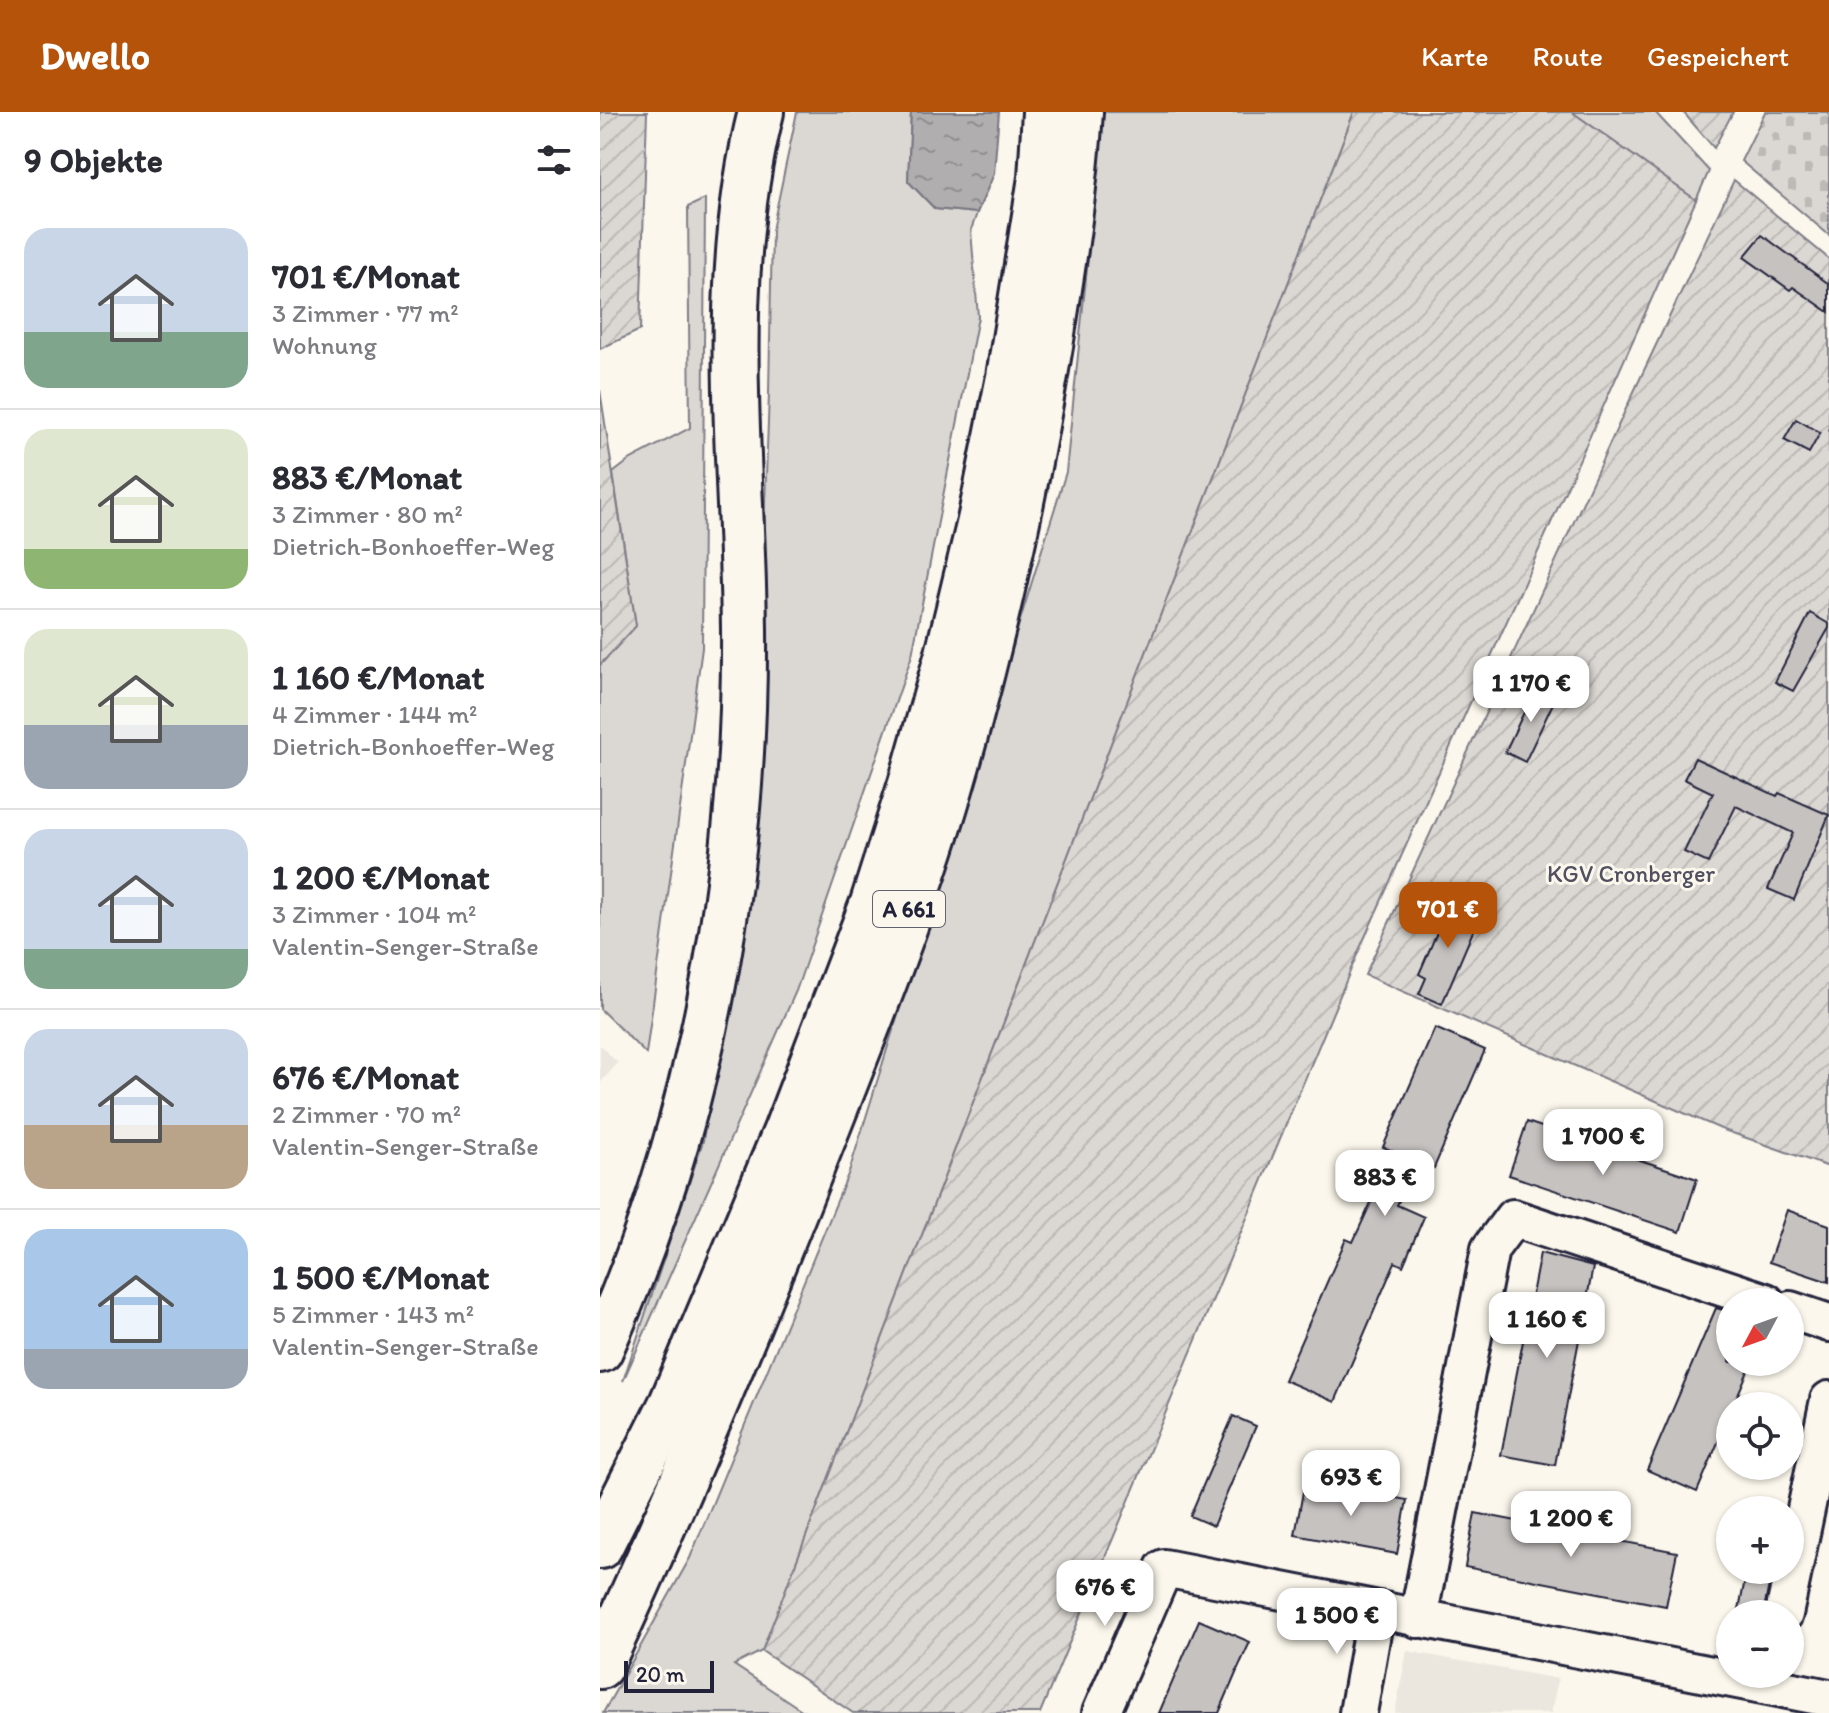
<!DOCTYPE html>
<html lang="de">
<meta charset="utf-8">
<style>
:root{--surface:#fff;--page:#f7f7f7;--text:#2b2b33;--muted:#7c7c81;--line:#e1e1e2;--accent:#b45309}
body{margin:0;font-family:Itim,sans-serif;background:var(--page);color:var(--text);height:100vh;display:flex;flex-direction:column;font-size:30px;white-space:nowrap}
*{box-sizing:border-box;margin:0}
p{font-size:26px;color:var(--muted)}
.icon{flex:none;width:44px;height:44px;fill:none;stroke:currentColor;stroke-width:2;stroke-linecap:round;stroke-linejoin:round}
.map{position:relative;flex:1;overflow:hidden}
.panel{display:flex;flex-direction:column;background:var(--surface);width:600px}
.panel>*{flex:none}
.needle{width:52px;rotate:229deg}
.controls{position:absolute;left:1116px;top:1176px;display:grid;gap:16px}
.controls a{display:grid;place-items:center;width:88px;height:88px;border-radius:50%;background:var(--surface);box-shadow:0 2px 6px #0004;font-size:40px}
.scale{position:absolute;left:24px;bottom:20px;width:90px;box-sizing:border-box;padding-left:8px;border:4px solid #22223b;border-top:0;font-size:22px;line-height:28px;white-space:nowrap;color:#22223b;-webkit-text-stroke:6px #fbf7ec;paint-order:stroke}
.price{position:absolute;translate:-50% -68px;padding:0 18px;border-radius:16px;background:#fff;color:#222;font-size:26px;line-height:52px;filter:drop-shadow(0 2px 4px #0008)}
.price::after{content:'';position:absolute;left:50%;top:48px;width:24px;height:18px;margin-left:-12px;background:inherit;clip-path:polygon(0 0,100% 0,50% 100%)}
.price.current{background:var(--accent);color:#fff}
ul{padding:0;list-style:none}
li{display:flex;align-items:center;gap:24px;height:200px;padding:0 24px}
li+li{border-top:2px solid var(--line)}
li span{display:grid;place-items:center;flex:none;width:224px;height:160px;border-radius:24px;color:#555}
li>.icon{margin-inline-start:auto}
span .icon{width:96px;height:96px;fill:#fffc;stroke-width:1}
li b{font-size:34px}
h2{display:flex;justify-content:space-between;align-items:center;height:96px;padding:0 24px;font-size:34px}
header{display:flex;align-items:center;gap:48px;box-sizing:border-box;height:112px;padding:0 40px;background:var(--accent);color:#fff}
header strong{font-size:38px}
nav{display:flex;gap:44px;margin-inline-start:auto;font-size:28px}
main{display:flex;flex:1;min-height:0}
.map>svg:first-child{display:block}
.built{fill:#ebe7df}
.green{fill:#dbd8d3;stroke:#7e7d87;stroke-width:2}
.cemetery{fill:url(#cemetery-stones);stroke:#7e7d87;stroke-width:2}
.garden{fill:url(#garden-furrows);stroke:#7e7d87;stroke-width:2}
.water{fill:url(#water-ripples);stroke:#787681;stroke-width:2}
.building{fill:#c6c2c0;stroke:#22223b;stroke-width:2}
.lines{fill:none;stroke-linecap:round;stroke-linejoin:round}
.minor-casing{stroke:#22223b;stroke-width:42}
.motorway-casing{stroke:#22223b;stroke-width:50}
.minor{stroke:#fbf7ec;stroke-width:36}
.motorway{stroke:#fbf7ec;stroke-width:44}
.labels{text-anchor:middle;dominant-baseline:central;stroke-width:6;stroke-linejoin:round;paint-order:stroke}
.shield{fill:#fbf7ec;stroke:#636270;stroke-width:2}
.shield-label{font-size:22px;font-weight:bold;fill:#22223b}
.park-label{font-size:24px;fill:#505061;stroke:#fbf7ec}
</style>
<header>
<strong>Dwello</strong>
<nav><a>Karte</a><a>Route</a><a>Gespeichert</a></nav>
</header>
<main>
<section class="panel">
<h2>9 Objekte<svg class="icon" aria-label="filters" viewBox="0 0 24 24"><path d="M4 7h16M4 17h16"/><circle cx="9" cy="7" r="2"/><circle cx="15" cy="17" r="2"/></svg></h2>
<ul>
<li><span style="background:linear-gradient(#c9d6e8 65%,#7fa58c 0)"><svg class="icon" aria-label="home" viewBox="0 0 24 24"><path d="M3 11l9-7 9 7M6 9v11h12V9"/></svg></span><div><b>701 €/Monat</b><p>3 Zimmer · 77 m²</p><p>Wohnung</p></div></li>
<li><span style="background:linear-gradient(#dfe7d0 75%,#8fb573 0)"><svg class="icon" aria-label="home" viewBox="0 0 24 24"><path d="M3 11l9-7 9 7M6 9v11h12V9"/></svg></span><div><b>883 €/Monat</b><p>3 Zimmer · 80 m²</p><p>Dietrich-Bonhoeffer-Weg</p></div></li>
<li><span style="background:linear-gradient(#dfe7d0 60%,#9aa5b1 0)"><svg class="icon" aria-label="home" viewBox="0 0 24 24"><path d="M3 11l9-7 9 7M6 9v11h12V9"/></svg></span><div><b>1 160 €/Monat</b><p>4 Zimmer · 144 m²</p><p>Dietrich-Bonhoeffer-Weg</p></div></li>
<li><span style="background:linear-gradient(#c9d6e8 75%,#7fa58c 0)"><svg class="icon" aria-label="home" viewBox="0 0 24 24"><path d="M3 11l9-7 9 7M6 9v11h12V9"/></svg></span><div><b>1 200 €/Monat</b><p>3 Zimmer · 104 m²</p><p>Valentin-Senger-Straße</p></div></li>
<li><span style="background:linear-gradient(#c9d6e8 60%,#b9a48a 0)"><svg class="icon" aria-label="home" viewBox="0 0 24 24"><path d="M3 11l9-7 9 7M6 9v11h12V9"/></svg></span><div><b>676 €/Monat</b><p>2 Zimmer · 70 m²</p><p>Valentin-Senger-Straße</p></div></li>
<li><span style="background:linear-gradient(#a9c7e8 75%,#9aa5b1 0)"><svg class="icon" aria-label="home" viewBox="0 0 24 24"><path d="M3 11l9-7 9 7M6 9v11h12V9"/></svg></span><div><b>1 500 €/Monat</b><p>5 Zimmer · 143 m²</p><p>Valentin-Senger-Straße</p></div></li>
</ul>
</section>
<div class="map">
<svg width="1229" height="1601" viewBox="0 0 1229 1601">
<defs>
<pattern id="cemetery-stones" width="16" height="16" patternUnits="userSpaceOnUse" patternTransform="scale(2)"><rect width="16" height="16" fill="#dbd8d3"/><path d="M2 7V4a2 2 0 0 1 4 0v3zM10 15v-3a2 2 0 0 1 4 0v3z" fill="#bcb9b6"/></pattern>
<pattern id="garden-furrows" width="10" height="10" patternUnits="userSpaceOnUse" patternTransform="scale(2)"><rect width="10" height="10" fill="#dbd8d3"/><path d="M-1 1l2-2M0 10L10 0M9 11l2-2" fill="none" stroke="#bcb9b6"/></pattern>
<pattern id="water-ripples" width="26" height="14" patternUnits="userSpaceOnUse" patternTransform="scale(2)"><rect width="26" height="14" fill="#b1aeb0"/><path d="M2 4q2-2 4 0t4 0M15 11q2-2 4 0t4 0" fill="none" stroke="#908d90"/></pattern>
</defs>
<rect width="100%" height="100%" fill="#fbf7ec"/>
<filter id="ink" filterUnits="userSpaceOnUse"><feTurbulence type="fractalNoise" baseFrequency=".0125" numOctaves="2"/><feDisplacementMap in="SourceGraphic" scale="16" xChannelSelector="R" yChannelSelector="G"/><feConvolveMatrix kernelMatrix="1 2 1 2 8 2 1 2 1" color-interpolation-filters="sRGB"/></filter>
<g filter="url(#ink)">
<g class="built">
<path d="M0,933L18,951L0,971Z"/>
<path d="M807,1539L958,1567L951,1601H795Z"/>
</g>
<g class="green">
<path d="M197,0H311L308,69L335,97L377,101L371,118L378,205L312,543L196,879L23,1269L103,1029L155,667L169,282L172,118Z"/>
<path d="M503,0H754L162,1539L134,1553L206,1601H3L90,1446L249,1060L466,360Z"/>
<path d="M972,0H1055L1109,59L1096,88Z"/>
<path d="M105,87L102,536L46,942L0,897V553L36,514L13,361L31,347L90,316L88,95Z"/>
</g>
<path class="cemetery" d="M1165,0H1229V123L1141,49Z"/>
<g class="garden">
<path d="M0,0H47L40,218L0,237Z"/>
<path d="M754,0H972L1096,88L756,845L440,1601H253L162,1539Z"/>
<path d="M1083,0H1133L1114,36Z"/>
<path d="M1134,68L1229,147V1055L1121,1017L765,863L1030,288Z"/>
<path d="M0,278L36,514L0,553Z"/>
</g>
<path class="water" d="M311,0H399L394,62L377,101L335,97L308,69Z"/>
<g class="building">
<path d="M1162,123L1229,172V200L1193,175L1190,178L1144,145Z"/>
<path d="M1196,307L1220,321L1209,341L1184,328Z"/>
<path d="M1210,501L1229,512V516L1193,579L1175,570Z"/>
<path d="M937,573L957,583L925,650L905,640Z"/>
<path d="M1095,646L1177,684L1179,681L1229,703L1194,788L1168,777L1193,721L1136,694L1108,751L1084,740L1113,681L1084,667Z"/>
<path d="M856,786L877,796L872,807L877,810L842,892L819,882L826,866L819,862L848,795L852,796Z"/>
<path d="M835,916L885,938L834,1056L817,1049L797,1093L824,1105L803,1154L795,1150L735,1290L684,1268L746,1127L753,1130L774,1084L793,1039L783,1035Z"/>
<path d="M927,1010L1097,1067L1080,1120L909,1063Z"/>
<path d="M1187,1098L1229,1113V1170L1169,1150Z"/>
<path d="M940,1141L993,1155L955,1353L901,1343Z"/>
<path d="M1116,1196L1130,1200V1250H1152L1133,1294H1130V1302L1097,1380L1047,1358Z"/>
<path d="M633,1304L656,1314L613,1414L590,1404Z"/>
<path d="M705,1369L807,1388L797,1442L695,1423Z"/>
<path d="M875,1401L1077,1440L1066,1494L865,1455Z"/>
<path d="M1147,1458H1172L1163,1502H1138Z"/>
<path d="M599,1508L650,1530L639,1554L619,1601H559Z"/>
</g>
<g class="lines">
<defs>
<g id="minor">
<path d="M1190,1198L1229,1211"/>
<path d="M1184,1502L1229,1288"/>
<path d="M818,1507L890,1137L913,1106L1166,1190"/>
<path d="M501,1601L564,1456L1229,1586"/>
<path d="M758,1601L776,1498"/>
</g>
<g id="motorway">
<path d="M0,1238C101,1013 146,763 144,517C142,345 118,169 161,0"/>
<path d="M0,1434L72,1291L186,1019L273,791L311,672L348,542L380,409L409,265L441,66L445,0"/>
<path d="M0,1554C72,1400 137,1243 200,1085C252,953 310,813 350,677C393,530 426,379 451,228C463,152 475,77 480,0"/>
</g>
</defs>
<use href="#minor" class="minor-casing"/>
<use href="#motorway" class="motorway-casing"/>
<use href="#minor" class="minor"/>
<use href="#motorway" class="motorway"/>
</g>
</g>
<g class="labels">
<rect class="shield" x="273" y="779" width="72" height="36" rx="6"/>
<g class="shield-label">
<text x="309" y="797">A 661</text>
</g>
<g class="park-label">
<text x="1031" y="761">KGV Cronberger</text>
</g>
</g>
</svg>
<div class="controls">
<a><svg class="needle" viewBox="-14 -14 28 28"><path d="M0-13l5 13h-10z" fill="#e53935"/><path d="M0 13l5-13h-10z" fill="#7c7c81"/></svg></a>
<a><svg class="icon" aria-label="locate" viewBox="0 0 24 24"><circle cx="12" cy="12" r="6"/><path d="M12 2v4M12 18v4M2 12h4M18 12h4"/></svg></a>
<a>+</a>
<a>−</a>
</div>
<div class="scale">20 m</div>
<b class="price" style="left:931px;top:612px">1 170 €</b>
<b class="price current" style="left:848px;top:838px">701 €</b>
<b class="price" style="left:1003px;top:1065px">1 700 €</b>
<b class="price" style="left:785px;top:1106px">883 €</b>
<b class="price" style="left:947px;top:1248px">1 160 €</b>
<b class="price" style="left:751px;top:1406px">693 €</b>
<b class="price" style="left:971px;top:1447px">1 200 €</b>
<b class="price" style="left:505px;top:1516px">676 €</b>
<b class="price" style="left:737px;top:1544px">1 500 €</b>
</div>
</main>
